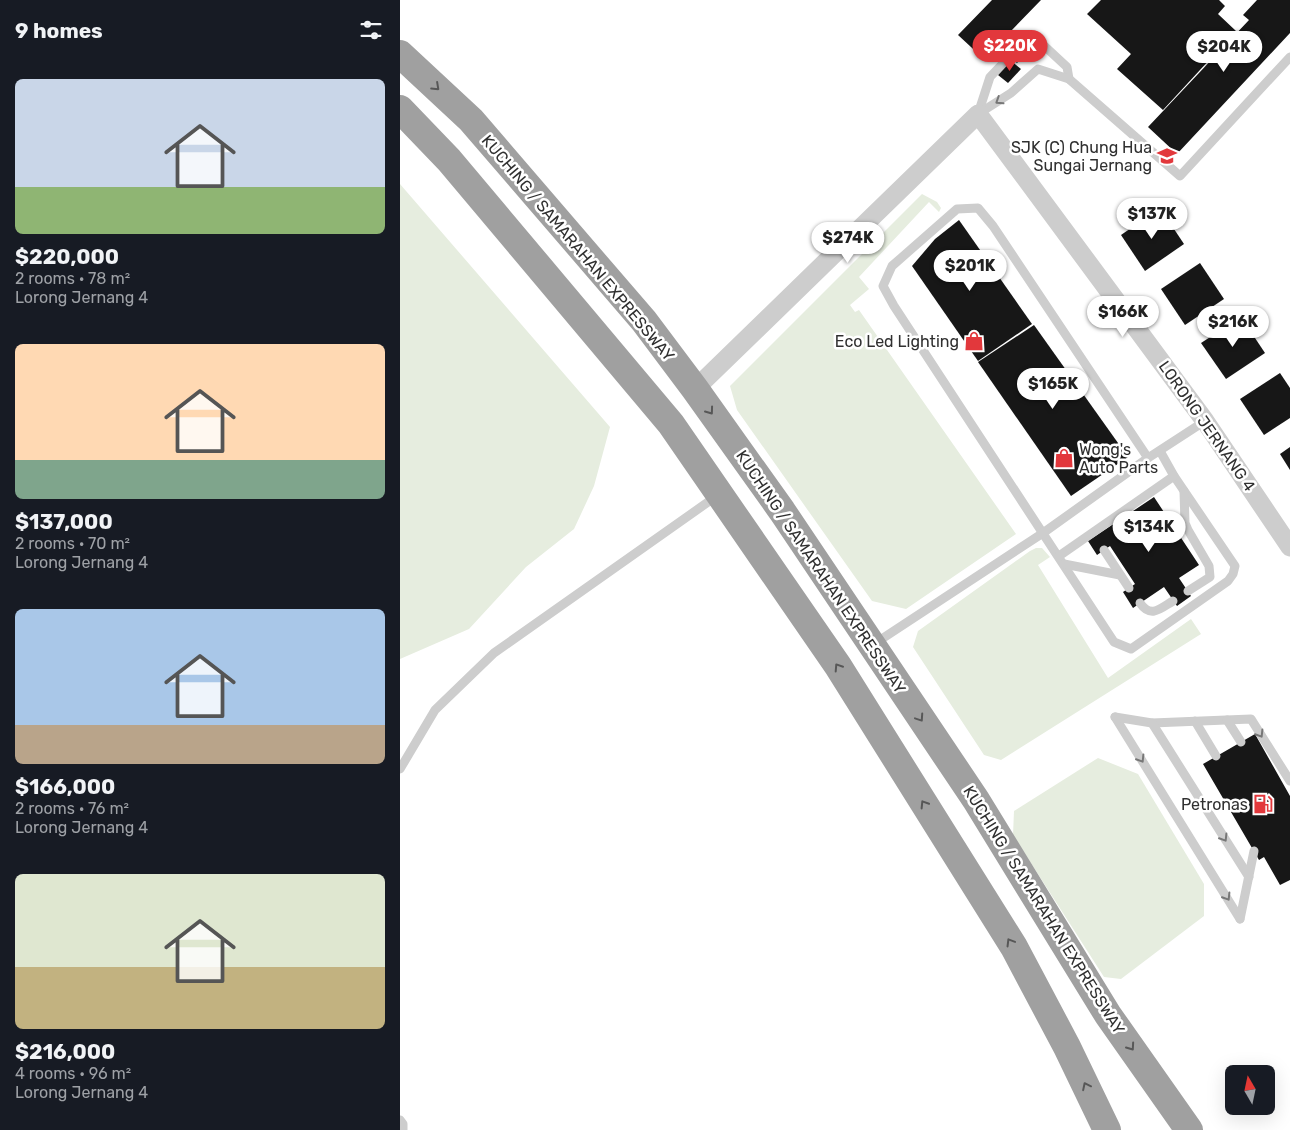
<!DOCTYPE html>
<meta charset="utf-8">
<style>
:root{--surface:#171b24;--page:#20242c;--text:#f1f3f6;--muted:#9ea1a6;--accent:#e2383c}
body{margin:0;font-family:Rubik,sans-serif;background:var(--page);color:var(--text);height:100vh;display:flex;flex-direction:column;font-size:19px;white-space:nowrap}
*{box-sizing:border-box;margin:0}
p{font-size:16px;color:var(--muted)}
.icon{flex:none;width:28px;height:28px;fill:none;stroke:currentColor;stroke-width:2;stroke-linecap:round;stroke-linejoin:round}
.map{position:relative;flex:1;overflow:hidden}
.drawer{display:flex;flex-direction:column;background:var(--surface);width:400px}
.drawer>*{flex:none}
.needle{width:32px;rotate:351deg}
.buttons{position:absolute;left:825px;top:1065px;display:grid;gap:10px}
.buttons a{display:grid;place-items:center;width:50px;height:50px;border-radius:8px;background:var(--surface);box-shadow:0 5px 20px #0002;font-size:25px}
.price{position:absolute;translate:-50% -42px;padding:0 11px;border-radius:18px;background:#fff;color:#222;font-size:16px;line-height:32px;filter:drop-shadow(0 1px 2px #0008)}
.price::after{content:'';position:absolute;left:50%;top:30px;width:15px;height:11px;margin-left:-8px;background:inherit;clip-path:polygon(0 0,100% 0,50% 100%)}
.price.selected{background:var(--accent);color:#fff}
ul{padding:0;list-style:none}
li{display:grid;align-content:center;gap:10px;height:265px;padding:0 15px}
li span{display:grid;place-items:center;height:155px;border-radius:8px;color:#555}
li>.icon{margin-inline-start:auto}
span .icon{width:90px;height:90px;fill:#fffc;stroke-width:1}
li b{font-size:21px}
h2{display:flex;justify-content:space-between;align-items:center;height:60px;padding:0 15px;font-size:21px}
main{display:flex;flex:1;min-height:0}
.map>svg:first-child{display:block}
.green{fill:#e6eddf}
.building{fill:#171717}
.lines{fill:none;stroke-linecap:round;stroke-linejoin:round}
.service{stroke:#cdcdcd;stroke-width:9}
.minor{stroke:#cdcdcd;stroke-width:19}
.trunk{stroke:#a0a0a0;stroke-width:28}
.oneway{stroke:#575757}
.oneway2{stroke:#777}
.labels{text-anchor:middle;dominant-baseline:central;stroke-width:5;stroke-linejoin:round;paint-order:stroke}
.poi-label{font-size:16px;fill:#303030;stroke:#fff;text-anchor:end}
.street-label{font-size:16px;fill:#303030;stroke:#fff}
</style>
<main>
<section class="drawer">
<h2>9 homes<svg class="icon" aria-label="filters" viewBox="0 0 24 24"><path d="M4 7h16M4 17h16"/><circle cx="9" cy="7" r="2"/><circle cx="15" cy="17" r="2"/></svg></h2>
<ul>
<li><span style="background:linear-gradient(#c9d6e8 70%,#8fb573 0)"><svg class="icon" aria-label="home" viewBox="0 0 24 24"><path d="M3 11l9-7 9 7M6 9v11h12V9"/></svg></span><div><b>$220,000</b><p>2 rooms · 78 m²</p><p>Lorong Jernang 4</p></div></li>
<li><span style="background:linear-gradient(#ffd9b3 75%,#7fa58c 0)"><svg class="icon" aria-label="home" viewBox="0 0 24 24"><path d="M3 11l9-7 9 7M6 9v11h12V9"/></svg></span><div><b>$137,000</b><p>2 rooms · 70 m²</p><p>Lorong Jernang 4</p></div></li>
<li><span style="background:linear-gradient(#a9c7e8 75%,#b9a48a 0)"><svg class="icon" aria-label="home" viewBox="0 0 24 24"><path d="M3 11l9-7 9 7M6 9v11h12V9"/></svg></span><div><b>$166,000</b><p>2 rooms · 76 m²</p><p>Lorong Jernang 4</p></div></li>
<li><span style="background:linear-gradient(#dfe7d0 60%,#c2b280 0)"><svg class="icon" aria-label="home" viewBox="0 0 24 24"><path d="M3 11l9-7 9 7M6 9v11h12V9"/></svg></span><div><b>$216,000</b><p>4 rooms · 96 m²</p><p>Lorong Jernang 4</p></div></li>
</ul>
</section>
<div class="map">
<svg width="890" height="1130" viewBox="0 0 890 1130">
<rect width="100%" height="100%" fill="#fff"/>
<g class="green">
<path d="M0,184L210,427L194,486L174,529L126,567L69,629L0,659Z"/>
<path d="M522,194L537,202L541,208L539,212L529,202L459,277L469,289L450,305L455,312L459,310L616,534L506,609L472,601L337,410L330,386Z"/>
<path d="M636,548H642L650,557L638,565L708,678L791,619L801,634L601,760L584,755L513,647L518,631L630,551Z"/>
<path d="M698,758L738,774L804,884V916L721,979L704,977L613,835L614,811Z"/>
</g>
<g class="building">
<path d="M592,0H641L610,32L629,50L617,63L598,45L584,59L558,35Z"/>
<path d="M701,0H819L825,6L818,14L836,31L763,110L717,69L731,54L687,14Z"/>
<path d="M857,0H890V33L777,154L748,127L849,20L843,15Z"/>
<path d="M611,61L621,69L608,83L598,75Z"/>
<path d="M760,208L784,244L745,271L721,235Z"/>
<path d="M559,220L632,324L578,361L512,266L535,239Z"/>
<path d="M800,263L824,299L785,325L761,289Z"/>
<path d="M841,317L865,353L826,379L801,343Z"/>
<path d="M634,325L728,457L671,496L578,362Z"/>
<path d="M880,373L890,388V418L864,435L840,399Z"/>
<path d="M890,447V470L880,454Z"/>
<path d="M754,497L799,565L779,578L791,596L777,606L764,587L733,608L723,592L735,584L710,546L697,555L688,541Z"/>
<path d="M855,734L890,796V880L880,885L864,857L859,860L803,764Z"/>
</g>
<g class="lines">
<g class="service">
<path d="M622,43L639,41L667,67L669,79"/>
<path d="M578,114L611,93L638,69L669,79L780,176L890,57"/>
<path d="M578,114L590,77L610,56"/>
<path d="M748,458L593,226L578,208L557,209L492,266L483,286L494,306L714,642L731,649L828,581L833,574L835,566L774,476L760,451"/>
<path d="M784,491L785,523L788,530L809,566L810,577L788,591"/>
<path d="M704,550L729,588"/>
<path d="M659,556L774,476"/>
<path d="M664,564L720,575"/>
<path d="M740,603C751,619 761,608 773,601"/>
<path d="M474,644L643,533L748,458L805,421"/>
<path d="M715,717L840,919"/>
<path d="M715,717L752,723L851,719L890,781"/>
<path d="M827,720L841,742"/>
<path d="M795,721L816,756"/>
<path d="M752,723L849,877"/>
<path d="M0,769L35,710L94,653L318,495"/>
<path d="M840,919L854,851"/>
<path d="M0,1120L3,1124V1130"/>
</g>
<path class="minor" d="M295,389L578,114L805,421L890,547"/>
<g class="trunk">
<path d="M0,54L71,120L244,321L295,389L382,511L576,800L708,1015L789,1130"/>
<path d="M0,109L49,160L271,424L438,666L614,947L667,1047L707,1130"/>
</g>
</g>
<defs><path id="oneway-chevron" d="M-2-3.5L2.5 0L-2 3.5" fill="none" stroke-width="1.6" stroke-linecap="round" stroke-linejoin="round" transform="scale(1.25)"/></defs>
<g class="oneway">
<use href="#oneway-chevron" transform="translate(36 87) rotate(43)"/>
<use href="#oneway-chevron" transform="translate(310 411) rotate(54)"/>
<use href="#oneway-chevron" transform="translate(438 667) rotate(-123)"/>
<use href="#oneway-chevron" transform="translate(520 718) rotate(56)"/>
<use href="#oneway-chevron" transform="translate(524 804) rotate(-122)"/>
<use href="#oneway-chevron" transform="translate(610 942) rotate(-121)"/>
<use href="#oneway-chevron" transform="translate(731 1047) rotate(55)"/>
<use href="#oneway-chevron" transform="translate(686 1086) rotate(-116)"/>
</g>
<g class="oneway2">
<use href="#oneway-chevron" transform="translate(599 101) rotate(147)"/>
<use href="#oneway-chevron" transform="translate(860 734) rotate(58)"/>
<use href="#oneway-chevron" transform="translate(741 759) rotate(58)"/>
<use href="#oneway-chevron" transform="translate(824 838) rotate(58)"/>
<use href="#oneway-chevron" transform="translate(827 897) rotate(58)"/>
</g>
<defs>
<symbol id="school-bare" viewBox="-9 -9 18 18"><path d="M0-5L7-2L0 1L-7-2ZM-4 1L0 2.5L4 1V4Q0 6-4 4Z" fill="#e2383c" stroke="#fff" stroke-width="2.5" paint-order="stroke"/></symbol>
<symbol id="shop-bare" viewBox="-9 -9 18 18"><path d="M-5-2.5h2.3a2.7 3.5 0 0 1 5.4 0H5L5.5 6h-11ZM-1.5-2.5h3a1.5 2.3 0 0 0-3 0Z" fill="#e2383c" stroke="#fff" stroke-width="2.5" paint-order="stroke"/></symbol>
<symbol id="fuel-bare" viewBox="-9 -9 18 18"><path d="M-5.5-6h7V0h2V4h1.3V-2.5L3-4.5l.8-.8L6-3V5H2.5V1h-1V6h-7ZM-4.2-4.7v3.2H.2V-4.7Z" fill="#e2383c" stroke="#fff" stroke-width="2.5" paint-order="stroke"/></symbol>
</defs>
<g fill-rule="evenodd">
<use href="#school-bare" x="753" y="142" width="28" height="28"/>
<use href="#shop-bare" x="560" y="327" width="28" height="28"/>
<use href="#shop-bare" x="650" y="444" width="28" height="28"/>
<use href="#fuel-bare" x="849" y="790" width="28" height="28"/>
</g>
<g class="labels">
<g class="poi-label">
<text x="752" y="147">SJK (C) Chung Hua<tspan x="752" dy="18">Sungai Jernang</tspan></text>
<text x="559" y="341">Eco Led Lighting</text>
<text x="679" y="449" text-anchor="start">Wong's<tspan x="679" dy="18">Auto Parts</tspan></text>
<text x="848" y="804">Petronas</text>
</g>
<g class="street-label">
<text transform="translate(178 248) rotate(50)">KUCHING / SAMARAHAN EXPRESSWAY</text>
<text transform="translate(807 426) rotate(55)">LORONG JERNANG 4</text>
<text transform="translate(421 572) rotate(56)">KUCHING / SAMARAHAN EXPRESSWAY</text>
<text transform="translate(644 910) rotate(58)">KUCHING / SAMARAHAN EXPRESSWAY</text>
</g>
</g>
</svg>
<div class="buttons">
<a><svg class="needle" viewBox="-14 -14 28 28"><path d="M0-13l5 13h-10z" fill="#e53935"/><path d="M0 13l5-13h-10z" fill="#9ea1a6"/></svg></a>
</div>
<b class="price selected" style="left:610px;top:72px">$220K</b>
<b class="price" style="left:824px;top:73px">$204K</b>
<b class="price" style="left:752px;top:240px">$137K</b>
<b class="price" style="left:448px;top:264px">$274K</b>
<b class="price" style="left:570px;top:292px">$201K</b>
<b class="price" style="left:723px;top:338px">$166K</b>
<b class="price" style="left:833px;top:348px">$216K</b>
<b class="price" style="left:653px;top:410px">$165K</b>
<b class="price" style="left:749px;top:553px">$134K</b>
</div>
</main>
